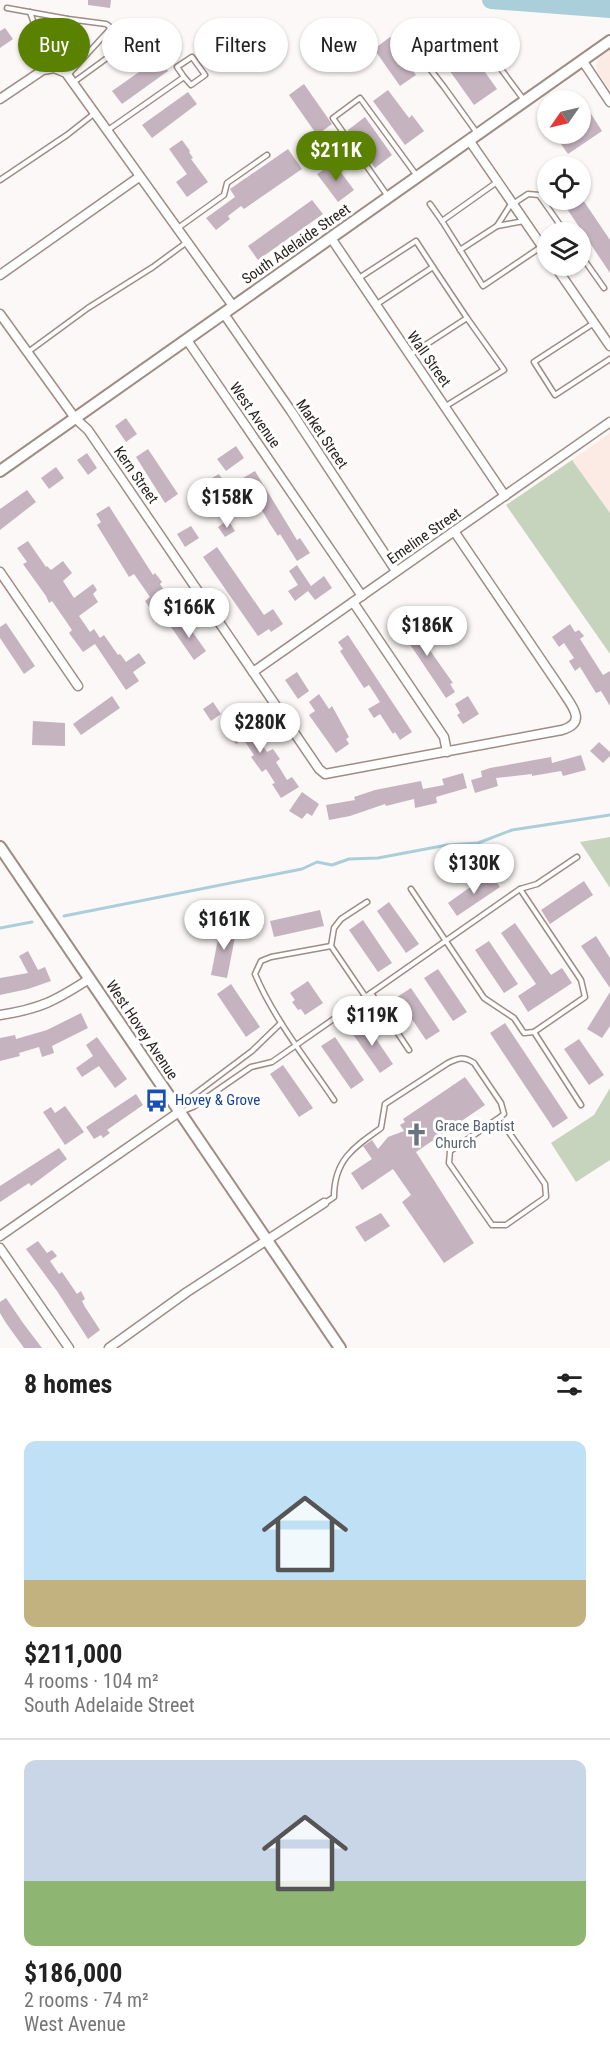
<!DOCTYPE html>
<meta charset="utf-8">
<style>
:root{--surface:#fff;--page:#f2f2f2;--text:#222;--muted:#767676;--line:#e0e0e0;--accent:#5b8100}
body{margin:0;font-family:"Roboto Condensed",sans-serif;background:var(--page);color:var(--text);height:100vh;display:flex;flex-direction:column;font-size:22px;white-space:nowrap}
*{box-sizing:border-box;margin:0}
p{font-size:20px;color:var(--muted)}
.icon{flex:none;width:33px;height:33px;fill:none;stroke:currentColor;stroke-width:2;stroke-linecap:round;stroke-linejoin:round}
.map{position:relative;height:1348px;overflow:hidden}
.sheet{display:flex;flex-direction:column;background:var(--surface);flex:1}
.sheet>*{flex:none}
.guide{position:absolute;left:18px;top:18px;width:574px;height:54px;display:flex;gap:12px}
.needle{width:39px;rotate:236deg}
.fabs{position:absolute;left:537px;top:90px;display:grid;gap:12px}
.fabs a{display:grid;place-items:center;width:54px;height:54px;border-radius:50%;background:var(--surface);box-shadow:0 2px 4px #0004;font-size:30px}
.price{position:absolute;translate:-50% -51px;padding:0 14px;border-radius:21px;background:#fff;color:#222;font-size:20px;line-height:39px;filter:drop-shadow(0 2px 3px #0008)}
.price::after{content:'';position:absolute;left:50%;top:36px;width:18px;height:14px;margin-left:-9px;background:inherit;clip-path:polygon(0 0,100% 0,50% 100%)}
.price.current{background:var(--accent);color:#fff}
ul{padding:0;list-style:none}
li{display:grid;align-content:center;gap:12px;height:318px;padding:0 24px}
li+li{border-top:2px solid var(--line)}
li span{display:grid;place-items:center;height:186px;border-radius:12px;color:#555}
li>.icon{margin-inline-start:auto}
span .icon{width:108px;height:108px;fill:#fffc;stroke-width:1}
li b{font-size:26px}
h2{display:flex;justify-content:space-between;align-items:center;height:72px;padding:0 24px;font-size:26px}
.pill{padding:0 21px;border-radius:27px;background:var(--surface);box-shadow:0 2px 4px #0004;font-size:21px;line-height:54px}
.pill.current{background:var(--accent);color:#fff}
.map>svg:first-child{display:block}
.built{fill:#fbebe4}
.green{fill:#c6d3bd}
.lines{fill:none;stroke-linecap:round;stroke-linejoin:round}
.stream{stroke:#aacfda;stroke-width:3}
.river{stroke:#aacfda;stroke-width:18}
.building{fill:#c5b4bf}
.lane-casing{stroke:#9e8c85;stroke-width:7}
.street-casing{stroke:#9e8c85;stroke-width:11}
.secondary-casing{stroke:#9e8c85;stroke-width:14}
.lane{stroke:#fff;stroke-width:4}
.street{stroke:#fff;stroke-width:8}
.secondary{stroke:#fff;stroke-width:10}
.labels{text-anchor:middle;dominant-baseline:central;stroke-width:6;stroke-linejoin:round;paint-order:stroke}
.street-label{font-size:15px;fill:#2b2421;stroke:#fff}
.transit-label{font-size:15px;fill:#164399;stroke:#fff;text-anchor:start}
.worship-label{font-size:15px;fill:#5b616d;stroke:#fff;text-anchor:start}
</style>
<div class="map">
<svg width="610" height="1348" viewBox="0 0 610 1348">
<rect width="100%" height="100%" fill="#fcf8f7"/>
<g class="built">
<path d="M610,50V90L597,71L596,65L599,58Z"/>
<path d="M610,433V513L572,460Z"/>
</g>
<g class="green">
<path d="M572,460L610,513V654L506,505Z"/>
<path d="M610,837V888L580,842Z"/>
<path d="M610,1088V1160L576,1182L551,1143L594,1115Z"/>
</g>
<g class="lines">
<g class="stream">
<path d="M64,916L302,869L317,862L332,865L349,859L378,858L447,845L478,843L512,830L610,815"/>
<path d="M0,928L32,922"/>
</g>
<path class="river" d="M491,0L610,9"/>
</g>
<g class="building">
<path d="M88,0H111L110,8L88,5Z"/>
<path d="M216,26L234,50L238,47L242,53L238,56L243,63L231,72L226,65L224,67L206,42L208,41L205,35Z"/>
<path d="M5,28L13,39L0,48V31Z"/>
<path d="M347,30L364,53L348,64L332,41Z"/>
<path d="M390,37L416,75L400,86L374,49Z"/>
<path d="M470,51L497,89L474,105L447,67Z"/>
<path d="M159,58L168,71L122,104L112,91Z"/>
<path d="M304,84L332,124L317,135L289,95Z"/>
<path d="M388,90L409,118L412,115L424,131L405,145L373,101Z"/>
<path d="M188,92L197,104L152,138L142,125Z"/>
<path d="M586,106L602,131L568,154L554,134H580V109Z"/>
<path d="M365,117L392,155L375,168L348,130Z"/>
<path d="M182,140L190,151L189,152L193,158L191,159L208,182L187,197L176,182L187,174L169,149Z"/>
<path d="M288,149L302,169L244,209L241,206L228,216L230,219L216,230L206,218L235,197L230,189Z"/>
<path d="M334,163L354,190L338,202L317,174Z"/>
<path d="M312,200L323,214L258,260L248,246Z"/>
<path d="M561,200H583L610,240V273Z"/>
<path d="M126,418L137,434L126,442L115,426Z"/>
<path d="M236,446L244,458L226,471L217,459Z"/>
<path d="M148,449L178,494L165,503L136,457Z"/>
<path d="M87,453L97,468L88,475L77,460Z"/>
<path d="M56,467L64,478L49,489L41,478Z"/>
<path d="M255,471L297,540L300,538L310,553L297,561L280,534L278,536L270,524L243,478Z"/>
<path d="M219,474L224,482L213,488L208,480Z"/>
<path d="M27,490L36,502L0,530V509Z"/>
<path d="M109,506L153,575L155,573L162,582L160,584L171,601L158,610L156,606L151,610L145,601L150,597L134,574L129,577L97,525L101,522L96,514Z"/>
<path d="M228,520L235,531L225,537L218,527Z"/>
<path d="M191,526L199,538L185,547L177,534Z"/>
<path d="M28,541L46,567L47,566L51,570L63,561L72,573L63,581L74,598L93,584L97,590L93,594L98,602L79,616L90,632L94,629L100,638L104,635L118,655L120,654L126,662L139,653L146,663L133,672L139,681L126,690L95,644L83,652L69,633L72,630L52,601L49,603L46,596L23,564L27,562L17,548Z"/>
<path d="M217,547L264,615L273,609L283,624L271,632L269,629L258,636L203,557Z"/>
<path d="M297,565L311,586L324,576L332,588L315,600L308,591L295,601L288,591L298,585L289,571Z"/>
<path d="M186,618L191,625L189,627L206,651L194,660L171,627Z"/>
<path d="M413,619L427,640L424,642L453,683L450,684L455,692L446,698L399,628Z"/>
<path d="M6,623L35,666L24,674L0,638V627Z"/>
<path d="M570,624L575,632L579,630L584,636L580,639L603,675L610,671V706L601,691L596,693L580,667L575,671L569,661L574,658L564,643L559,647L552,637Z"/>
<path d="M348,635L412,732L400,740L395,732L393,734L380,714L374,718L368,709L380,702L369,685L364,688L340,651L343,649L338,642Z"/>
<path d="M297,672L309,691L298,699L285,680Z"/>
<path d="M319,694L329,709L332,706L349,737L346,739L349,744L336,753L309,715L315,711L309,702Z"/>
<path d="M112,696L120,708L81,735L73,724Z"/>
<path d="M468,696L479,714L463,724L457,715L460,713L455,704Z"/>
<path d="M213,702L221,714L211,721L203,709Z"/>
<path d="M235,714L243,725L252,718L259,728L253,732L267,752L273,749L280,759L276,762L287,780L292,777L299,787L281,798L272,784L275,783L266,769L262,772L251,757L254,755L243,739L236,744L222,723Z"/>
<path d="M33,721L65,723V746L32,745Z"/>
<path d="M599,742L610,752V756L603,763L590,751Z"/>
<path d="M581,755L586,770L563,776L561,771L532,776V774L496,778L498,786L475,793L471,780L482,777L481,771L490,768L551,757L552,763Z"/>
<path d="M463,773L467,788L436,797L437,803L415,808L414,799L386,806L385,804L350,816L329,820L326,805L355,800L354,797L375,790L421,781L423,789L444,785L442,779Z"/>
<path d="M302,792L319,804L312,816L307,813L302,819L289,811Z"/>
<path d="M490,873L500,887L457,916L448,903Z"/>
<path d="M584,881L593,895L550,924L541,910Z"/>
<path d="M389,902L419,944L406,953L377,911Z"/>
<path d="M320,910L324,926L274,937L270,921Z"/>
<path d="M363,920L392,963L378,972L349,930Z"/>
<path d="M515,923L551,975L562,968L572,983L528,1012L518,996L536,984L501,933Z"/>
<path d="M221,924L237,927L227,978L211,975Z"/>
<path d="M596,936L610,958V988L581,946Z"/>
<path d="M489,941L518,984L504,993L475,950Z"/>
<path d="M28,951L38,970L45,967L51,981L28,989L0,995V978L28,973L19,956Z"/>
<path d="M438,969L467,1012L453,1021L424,978Z"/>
<path d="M308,981L323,1003L305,1015L301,1009L298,1010L292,1002L295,1000L290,993Z"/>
<path d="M231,984L260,1027L246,1037L217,994Z"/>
<path d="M411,988L440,1031L426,1040L397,997Z"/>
<path d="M610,992V1026L602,1038L587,1029Z"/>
<path d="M81,1013L88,1028L52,1046L54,1053L42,1057L39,1047L19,1053L20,1056L0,1061V1038L15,1035L16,1039L47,1030Z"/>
<path d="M364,1021L393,1064L380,1073L350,1030Z"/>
<path d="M505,1023L568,1118L553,1128L490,1033Z"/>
<path d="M97,1037L127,1079L115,1088L99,1066L82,1077L76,1068L93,1056L86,1045Z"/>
<path d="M335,1037L364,1080L351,1089L321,1046Z"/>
<path d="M579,1039L604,1075L589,1085L564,1049Z"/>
<path d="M283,1065L313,1108L299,1117L270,1074Z"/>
<path d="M465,1077L485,1105L416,1152L474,1243L444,1263L402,1202L411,1195L393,1169L362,1190L351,1173L372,1159L363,1146L365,1145L372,1140L378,1149L388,1137L404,1131L400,1125L405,1122L403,1119Z"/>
<path d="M136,1094L143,1105L107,1130L110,1133L103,1138L101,1135L94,1139L86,1127Z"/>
<path d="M65,1106L84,1132L65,1145L43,1112L51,1107L55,1113Z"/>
<path d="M59,1148L67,1159L31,1186L29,1183L0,1202V1186Z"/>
<path d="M381,1213L390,1226L365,1242L355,1227Z"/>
<path d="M38,1241L47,1253L52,1250L57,1256L50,1261L59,1274L62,1272L77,1294L81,1291L85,1299L82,1301L85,1307L100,1330L88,1339L57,1291L26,1249Z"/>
<path d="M6,1298L23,1323L42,1348H24L6,1323L0,1313V1302Z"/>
</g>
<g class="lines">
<defs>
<g id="lane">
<path d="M7,8L68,19L106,24L109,26L110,29L68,75"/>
<path d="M30,12L49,67"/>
<path d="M406,38L444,87L477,133"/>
<path d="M483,45L524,100"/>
<path d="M54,67L67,19"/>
<path d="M74,82L140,34L162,29"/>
<path d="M108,130L184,77L191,85L205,75L192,57L177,67L184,77"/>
<path d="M0,180L67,135L95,113"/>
<path d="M497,182L442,221L483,286L541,247"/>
<path d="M387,195L333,118L360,98L417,176"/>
<path d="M430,204L442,221"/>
<path d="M513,204L528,194L539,195L565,232"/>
<path d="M497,226L511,204"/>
<path d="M178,228L224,195L227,183L267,155"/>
<path d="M460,250L497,226L524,221"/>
<path d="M580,254L604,288"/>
<path d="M359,278L416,241L433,267"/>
<path d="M377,304L433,267L467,318L410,355"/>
<path d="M594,323L534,362L555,395L610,359"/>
<path d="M28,352L88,308L153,267L187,242"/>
<path d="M446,406L504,370L467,318"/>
<path d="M411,889L484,998L514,1018L524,1033L534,1032L585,997L581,980L520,889L537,884L577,857"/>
<path d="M331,946L365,996"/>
<path d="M371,993L409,1050"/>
<path d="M534,1032L581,1105"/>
<path d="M334,1100C307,1060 274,1019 255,974L261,961L271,957L331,946L334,928L341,919L367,902"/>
<path d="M180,1110L188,1099L252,1051L281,1023"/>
<path d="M183,1111L193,1107L251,1067L272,1062L520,889"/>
<path d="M325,1203L334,1197C334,1160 354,1147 381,1128L385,1104L448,1063C458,1058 464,1056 474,1063L501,1103L504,1114L499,1118L545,1184L546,1197L506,1225H492L449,1163L450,1151L499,1118"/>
</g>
<g id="street">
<path d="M582,60L610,102"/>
<path d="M0,99L43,70L54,68L66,73L233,306"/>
<path d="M469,140L548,255"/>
<path d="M331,238L505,496"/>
<path d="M555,266L610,346"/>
<path d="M0,275L139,177"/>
<path d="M0,314L75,418L88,430L121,478L319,769L325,774L562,730C589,722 570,704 561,689L454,531"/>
<path d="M224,314L291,411L396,571"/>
<path d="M187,340L362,596"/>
<path d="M0,572L78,686"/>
<path d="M353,602L444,737L447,752"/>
<path d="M253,672L610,422"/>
<path d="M0,1015C40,1009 55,1001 89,979"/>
<path d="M0,1236L179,1112"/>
<path d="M0,1248L69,1348"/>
<path d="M109,1348L187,1292L324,1203"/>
</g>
<g id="secondary">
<path d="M0,471L610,41"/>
<path d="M0,847L340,1348"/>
</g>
</defs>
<use href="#lane" class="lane-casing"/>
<use href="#street" class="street-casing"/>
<use href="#secondary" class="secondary-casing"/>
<use href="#lane" class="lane"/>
<use href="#street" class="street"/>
<use href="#secondary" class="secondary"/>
</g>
<defs>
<symbol id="bus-bare" viewBox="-9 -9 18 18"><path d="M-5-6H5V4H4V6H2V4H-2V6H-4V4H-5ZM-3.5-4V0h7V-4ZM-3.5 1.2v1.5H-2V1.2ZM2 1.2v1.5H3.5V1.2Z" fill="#1a4fb4" stroke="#fff" stroke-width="2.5" paint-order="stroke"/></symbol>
<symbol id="church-bare" viewBox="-9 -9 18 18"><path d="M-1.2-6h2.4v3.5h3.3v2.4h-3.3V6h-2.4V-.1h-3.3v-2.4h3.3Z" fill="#6b7280" stroke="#fff" stroke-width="2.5" paint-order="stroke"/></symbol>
</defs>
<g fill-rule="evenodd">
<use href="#bus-bare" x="140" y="1084" width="33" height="33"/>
<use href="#church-bare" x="400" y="1118" width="33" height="33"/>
</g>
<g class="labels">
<g class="street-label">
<text transform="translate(296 244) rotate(-35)">South Adelaide Street</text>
<text transform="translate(429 359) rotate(55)">Wall Street</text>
<text transform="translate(255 415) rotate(55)">West Avenue</text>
<text transform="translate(322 434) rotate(56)">Market Street</text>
<text transform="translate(136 475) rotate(55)">Kern Street</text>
<text transform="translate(424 536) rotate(-35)">Emeline Street</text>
<text transform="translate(142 1030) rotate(56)">West Hovey Avenue</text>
</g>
<g class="transit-label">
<text x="175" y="1100">Hovey &amp; Grove</text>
</g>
<g class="worship-label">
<text x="435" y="1126">Grace Baptist<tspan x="435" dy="17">Church</tspan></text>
</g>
</g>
</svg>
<div class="fabs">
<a><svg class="needle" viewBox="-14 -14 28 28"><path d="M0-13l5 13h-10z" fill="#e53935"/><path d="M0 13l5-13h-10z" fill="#767676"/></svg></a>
<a><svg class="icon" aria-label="locate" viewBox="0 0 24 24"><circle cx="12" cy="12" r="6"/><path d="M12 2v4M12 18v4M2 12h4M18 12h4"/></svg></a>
<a><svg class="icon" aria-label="layers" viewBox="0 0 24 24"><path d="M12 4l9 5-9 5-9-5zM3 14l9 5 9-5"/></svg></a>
</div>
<b class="price current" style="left:336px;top:182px">$211K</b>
<b class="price" style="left:227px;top:529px">$158K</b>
<b class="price" style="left:189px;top:639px">$166K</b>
<b class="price" style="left:427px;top:657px">$186K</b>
<b class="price" style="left:260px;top:754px">$280K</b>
<b class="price" style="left:474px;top:895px">$130K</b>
<b class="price" style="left:224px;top:951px">$161K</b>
<b class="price" style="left:372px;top:1047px">$119K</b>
<div class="guide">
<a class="pill current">Buy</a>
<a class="pill">Rent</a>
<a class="pill">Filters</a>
<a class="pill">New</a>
<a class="pill">Apartment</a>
</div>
</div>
<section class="sheet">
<h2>8 homes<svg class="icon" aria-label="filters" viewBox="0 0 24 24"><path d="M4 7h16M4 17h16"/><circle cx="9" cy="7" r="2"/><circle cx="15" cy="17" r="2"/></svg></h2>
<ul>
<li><span style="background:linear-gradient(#bfe0f5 75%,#c2b280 0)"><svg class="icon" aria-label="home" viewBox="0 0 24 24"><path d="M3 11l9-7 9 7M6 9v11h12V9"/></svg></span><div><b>$211,000</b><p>4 rooms · 104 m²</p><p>South Adelaide Street</p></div></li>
<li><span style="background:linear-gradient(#c9d6e8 65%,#8fb573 0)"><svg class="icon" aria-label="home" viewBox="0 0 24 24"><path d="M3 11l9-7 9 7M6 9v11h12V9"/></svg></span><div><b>$186,000</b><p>2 rooms · 74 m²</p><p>West Avenue</p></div></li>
</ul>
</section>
